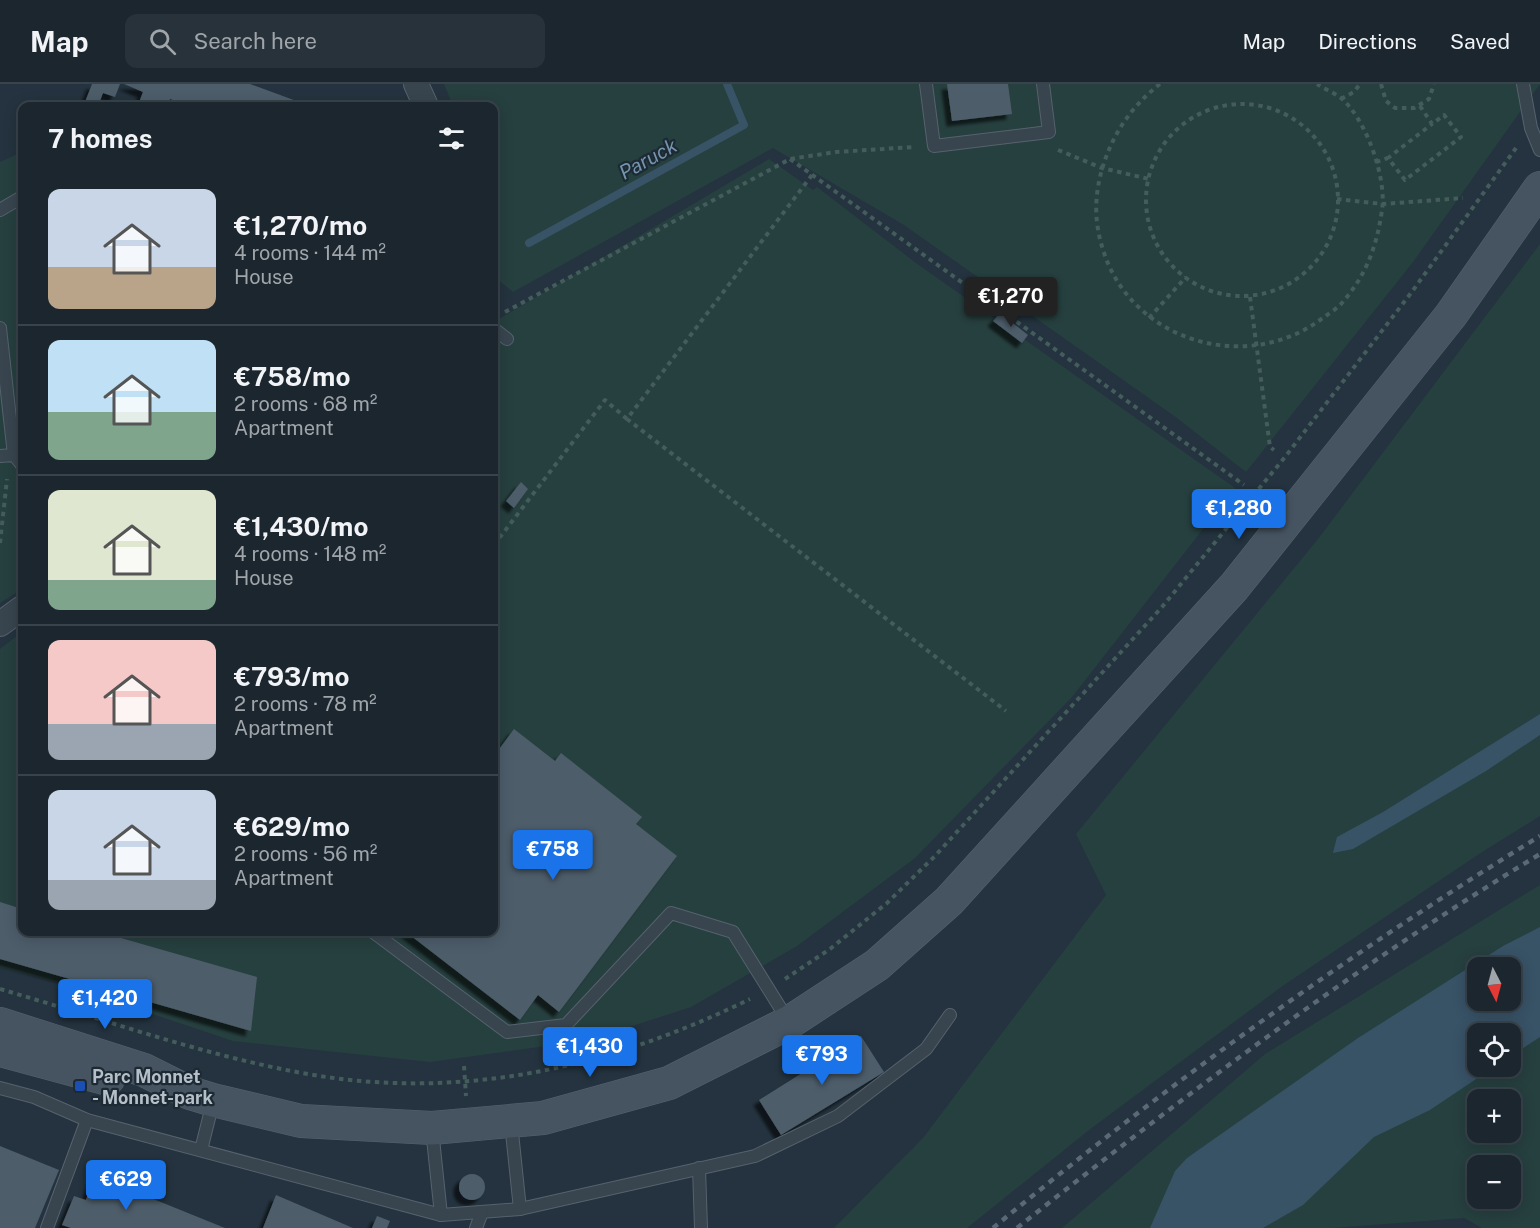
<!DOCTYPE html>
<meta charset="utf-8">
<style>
:root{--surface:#1b262f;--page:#28323b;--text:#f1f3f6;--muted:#a0a5aa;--line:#39434b;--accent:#1a73e8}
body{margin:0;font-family:"Public Sans",sans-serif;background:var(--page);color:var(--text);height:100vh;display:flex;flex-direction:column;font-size:22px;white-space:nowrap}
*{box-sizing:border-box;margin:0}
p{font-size:20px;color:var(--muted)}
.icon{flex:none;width:33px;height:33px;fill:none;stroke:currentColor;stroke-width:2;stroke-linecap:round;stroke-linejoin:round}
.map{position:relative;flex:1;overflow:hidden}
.sheet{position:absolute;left:18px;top:18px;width:480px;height:834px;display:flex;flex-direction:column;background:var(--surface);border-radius:12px;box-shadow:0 3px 15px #0003,0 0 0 2px var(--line)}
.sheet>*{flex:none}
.needle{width:39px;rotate:174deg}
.buttons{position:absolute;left:1467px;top:873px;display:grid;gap:12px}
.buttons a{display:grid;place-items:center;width:54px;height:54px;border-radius:12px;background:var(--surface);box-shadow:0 3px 15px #0003,0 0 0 2px var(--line);font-size:30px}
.price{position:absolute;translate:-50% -51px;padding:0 14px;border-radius:6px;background:var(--accent);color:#fff;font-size:20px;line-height:39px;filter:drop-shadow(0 2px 3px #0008)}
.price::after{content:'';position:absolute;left:50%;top:36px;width:18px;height:14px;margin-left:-9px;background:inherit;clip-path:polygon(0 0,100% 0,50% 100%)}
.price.on{background:#222;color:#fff}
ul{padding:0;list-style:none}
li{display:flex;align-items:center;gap:18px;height:150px;padding:0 30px}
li+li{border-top:2px solid var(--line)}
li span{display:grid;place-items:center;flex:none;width:168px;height:120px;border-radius:12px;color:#555}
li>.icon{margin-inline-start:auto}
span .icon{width:72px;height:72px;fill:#fffc;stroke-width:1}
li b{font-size:26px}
h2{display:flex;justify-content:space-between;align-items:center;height:72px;padding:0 30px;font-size:26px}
header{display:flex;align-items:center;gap:36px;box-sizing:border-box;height:84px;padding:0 30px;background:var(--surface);border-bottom:2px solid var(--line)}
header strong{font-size:28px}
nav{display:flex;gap:33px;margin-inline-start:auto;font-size:21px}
.search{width:420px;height:54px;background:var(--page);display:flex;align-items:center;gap:15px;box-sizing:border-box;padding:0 21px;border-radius:12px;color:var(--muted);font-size:22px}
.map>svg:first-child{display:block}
.green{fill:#26403f;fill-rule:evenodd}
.water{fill:#385266;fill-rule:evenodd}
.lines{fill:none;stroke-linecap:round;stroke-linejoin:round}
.stream{stroke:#385266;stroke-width:8}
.building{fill:#4d5d6a;filter:url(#shadow)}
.lane-casing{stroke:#56626d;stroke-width:14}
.street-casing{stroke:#56626d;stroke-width:26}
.secondary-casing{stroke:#56626d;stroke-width:34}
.path{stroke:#445c5b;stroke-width:4;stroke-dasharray:4.5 4.5;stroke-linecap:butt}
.lane{stroke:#38454f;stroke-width:12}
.street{stroke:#38454f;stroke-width:24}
.secondary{stroke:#465462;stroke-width:33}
.rail{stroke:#5a6976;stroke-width:4.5;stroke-dasharray:6 6;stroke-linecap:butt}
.transit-dot{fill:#1a4fb4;stroke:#1d2a34;stroke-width:2}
.labels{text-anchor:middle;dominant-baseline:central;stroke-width:4.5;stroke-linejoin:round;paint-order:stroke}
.poi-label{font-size:18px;font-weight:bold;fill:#b4bfca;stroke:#1d2a34;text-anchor:start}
.water-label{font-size:20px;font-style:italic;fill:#7495ad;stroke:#1d2a34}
</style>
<header>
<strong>Map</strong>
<div class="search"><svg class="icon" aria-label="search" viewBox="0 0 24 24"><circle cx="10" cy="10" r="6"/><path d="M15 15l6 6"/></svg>Search here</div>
<nav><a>Map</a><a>Directions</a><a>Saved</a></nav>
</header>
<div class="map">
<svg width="1540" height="1144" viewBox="0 0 1540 1144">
<defs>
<filter id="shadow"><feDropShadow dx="-5.5" dy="5.5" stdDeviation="1.5" flood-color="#0009"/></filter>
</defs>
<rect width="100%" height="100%" fill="#24333f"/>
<g class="green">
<path d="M444,0H1540L1413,178L1246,388L1177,334L904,141L773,64L513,208L496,194L494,22H453Z"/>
<path d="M22,68V505L0,519V78Z"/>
<path d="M769,75L813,106L817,103L916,179L1235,404L1072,613L915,774L797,862L691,923L589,956L430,978L233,957L63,900L0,883V565L22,548V848H494V238Z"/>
<path d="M1540,160V732L1482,768L1281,903L1089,1046L967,1144H834L923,1054L1106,811L1076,750L1318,455Z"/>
<path d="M1540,801V1144H1482L1464,1134L1333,1144H1062L1265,970ZM1478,884H1510V916H1478ZM1478,950H1510V982H1478ZM1478,1016H1510V1048H1478ZM1478,1082H1510V1114H1478Z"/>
</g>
<g class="water">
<path d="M1540,630V651L1486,687L1353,765L1333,769L1337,753L1383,728Z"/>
<path d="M1540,843V953L1511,972L1510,950H1478V982L1494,983L1430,1026L1374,1053L1303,1121L1263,1144H1150L1175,1087L1187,1074L1358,954L1503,862ZM1478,884H1510V916H1478Z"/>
</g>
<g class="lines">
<path class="stream" d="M529,159L744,41L727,0"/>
</g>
<g class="building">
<path d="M92,0H120L115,13L103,9L98,22L85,18Z"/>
<path d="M124,0H250L310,22H190L170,15L168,22H143L138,21L143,8Z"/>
<path d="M947,0H1008L1012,30L952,37Z"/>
<path d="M1000,229L1028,251L1022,259L993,237Z"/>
<path d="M521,398L528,405L514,424L506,417Z"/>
<path d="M514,645L555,677L561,669L642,733L636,740L677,772L559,928L538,911L520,936L406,848H494V672Z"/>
<path d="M0,818L22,825V848H100L257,893L251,947L0,875Z"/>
<path d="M861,952L884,988L781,1051L759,1016Z"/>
<path d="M0,1062L59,1086L35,1144H0Z"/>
<circle cx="472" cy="1103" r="13"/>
<path d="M94,1091L225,1144H71L62,1141L74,1112L86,1116Z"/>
<path d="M276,1111L353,1144H263Z"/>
<path d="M377,1132L390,1137L387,1144H372Z"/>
</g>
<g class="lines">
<defs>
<g id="lane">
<path d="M926,0L934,62L1049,48L1043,0"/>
<path d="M1523,0L1531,44L1540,66"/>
<path d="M0,126L22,113"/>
<path d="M0,244L14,371"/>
<path d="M494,245L507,255"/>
<path d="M0,372L14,371L22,381"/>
<path d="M373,848L507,948L566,941L671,829L733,848L789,938"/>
<path d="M0,1004L34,1013L87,1036L441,1131L520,1125L755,1072L838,1032L926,965L950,931"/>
<path d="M511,1039L520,1125"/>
<path d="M432,1045L441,1131"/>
<path d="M201,1066L213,1018"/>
<path d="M699,1084L701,1144"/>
<path d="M47,1144L87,1036"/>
<path d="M476,1144L482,1128"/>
</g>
<g id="street">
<path d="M416,0L426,22"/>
<path d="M0,540L22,524"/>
</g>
<g id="secondary">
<path d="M0,940L144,986L190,1009L213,1016L301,1037L432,1044L543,1034L669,999L790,938L877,881L949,817L1234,503L1451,231L1540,104"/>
<path d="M0,966L108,995"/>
</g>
</defs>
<use href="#lane" class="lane-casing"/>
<use href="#street" class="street-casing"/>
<use href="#secondary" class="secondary-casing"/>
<g class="path">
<path d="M1160,0C1130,23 1109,55 1100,93C1093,123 1096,149 1107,177C1141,260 1248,288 1320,236C1327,231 1335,226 1341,220C1366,192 1377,162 1382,126C1387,94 1366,35 1341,14C1334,9 1325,5 1317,0"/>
<path d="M1381,0L1386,17L1395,24H1414L1429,15L1434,0"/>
<path d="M1341,15L1354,8L1360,0"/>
<circle cx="1242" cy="116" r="96"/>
<path d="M1420,22L1432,40L1444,31L1461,53L1405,96L1388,74L1432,40"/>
<path d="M1058,66L1102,84L1149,95"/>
<path d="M790,75L1244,401"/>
<path d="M1376,78L1388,74"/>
<path d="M812,91L627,335L1006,627"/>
<path d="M1337,115L1383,120L1463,114"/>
<path d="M1250,213L1270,363L1274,366"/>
<path d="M505,228L790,75L836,68L914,63"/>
<path d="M1149,234L1186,193"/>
<path d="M0,459L7,395"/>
<path d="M494,461L605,316L627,335"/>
<path d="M785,895L830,865L887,819L935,772L1162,523L1285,373L1411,209L1516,64"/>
<path d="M0,905C100,934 199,970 302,989C459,1018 609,984 750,915"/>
<path d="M464,982L466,1012"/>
</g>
<use href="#lane" class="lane"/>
<use href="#street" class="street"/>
<use href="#secondary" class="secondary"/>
<g class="rail">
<path d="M993,1144C1164,1003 1351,868 1540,752"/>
<path d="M1017,1144C1185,1011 1357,881 1540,770"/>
</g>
</g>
<rect class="transit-dot" x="74" y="996" width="12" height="12" rx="3"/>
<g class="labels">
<g class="poi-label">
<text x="92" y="992">Parc Monnet<tspan x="92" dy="21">- Monnet-park</tspan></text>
</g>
<g class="water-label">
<text transform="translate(648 75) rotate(-29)">Paruck</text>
</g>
</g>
</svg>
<div class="buttons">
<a><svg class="needle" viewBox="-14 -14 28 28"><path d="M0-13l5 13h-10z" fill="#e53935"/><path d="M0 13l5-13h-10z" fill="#a0a5aa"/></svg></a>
<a><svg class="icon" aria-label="locate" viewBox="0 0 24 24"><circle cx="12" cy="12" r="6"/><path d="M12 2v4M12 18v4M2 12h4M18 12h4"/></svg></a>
<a>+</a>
<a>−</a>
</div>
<b class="price on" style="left:1011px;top:244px">€1,270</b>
<b class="price" style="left:1239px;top:456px">€1,280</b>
<b class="price" style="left:553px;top:797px">€758</b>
<b class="price" style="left:105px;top:946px">€1,420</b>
<b class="price" style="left:590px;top:994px">€1,430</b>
<b class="price" style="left:822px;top:1002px">€793</b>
<b class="price" style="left:126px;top:1127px">€629</b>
<section class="sheet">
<h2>7 homes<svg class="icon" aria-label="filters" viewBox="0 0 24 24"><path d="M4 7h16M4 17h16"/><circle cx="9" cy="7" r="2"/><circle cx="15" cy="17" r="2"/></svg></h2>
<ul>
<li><span style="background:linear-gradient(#c9d6e8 65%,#b9a48a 0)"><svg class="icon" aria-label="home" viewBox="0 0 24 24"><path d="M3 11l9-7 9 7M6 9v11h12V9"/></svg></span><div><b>€1,270/mo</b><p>4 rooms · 144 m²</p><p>House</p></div></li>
<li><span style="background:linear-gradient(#bfe0f5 60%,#7fa58c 0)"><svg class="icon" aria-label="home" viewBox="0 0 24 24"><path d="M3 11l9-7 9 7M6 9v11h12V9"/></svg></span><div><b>€758/mo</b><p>2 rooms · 68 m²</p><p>Apartment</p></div></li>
<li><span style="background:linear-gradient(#dfe7d0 75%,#7fa58c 0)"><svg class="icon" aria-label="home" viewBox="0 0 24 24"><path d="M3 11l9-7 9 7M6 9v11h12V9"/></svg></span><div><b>€1,430/mo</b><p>4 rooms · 148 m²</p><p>House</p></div></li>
<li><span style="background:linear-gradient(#f6c9c9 70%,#9aa5b1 0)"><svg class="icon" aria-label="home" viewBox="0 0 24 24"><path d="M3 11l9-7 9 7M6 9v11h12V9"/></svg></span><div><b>€793/mo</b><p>2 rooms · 78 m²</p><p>Apartment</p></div></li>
<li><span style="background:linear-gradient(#c9d6e8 75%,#9aa5b1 0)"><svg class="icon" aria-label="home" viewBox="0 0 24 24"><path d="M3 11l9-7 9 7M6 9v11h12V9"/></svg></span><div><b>€629/mo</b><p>2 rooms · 56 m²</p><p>Apartment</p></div></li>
</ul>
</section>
</div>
